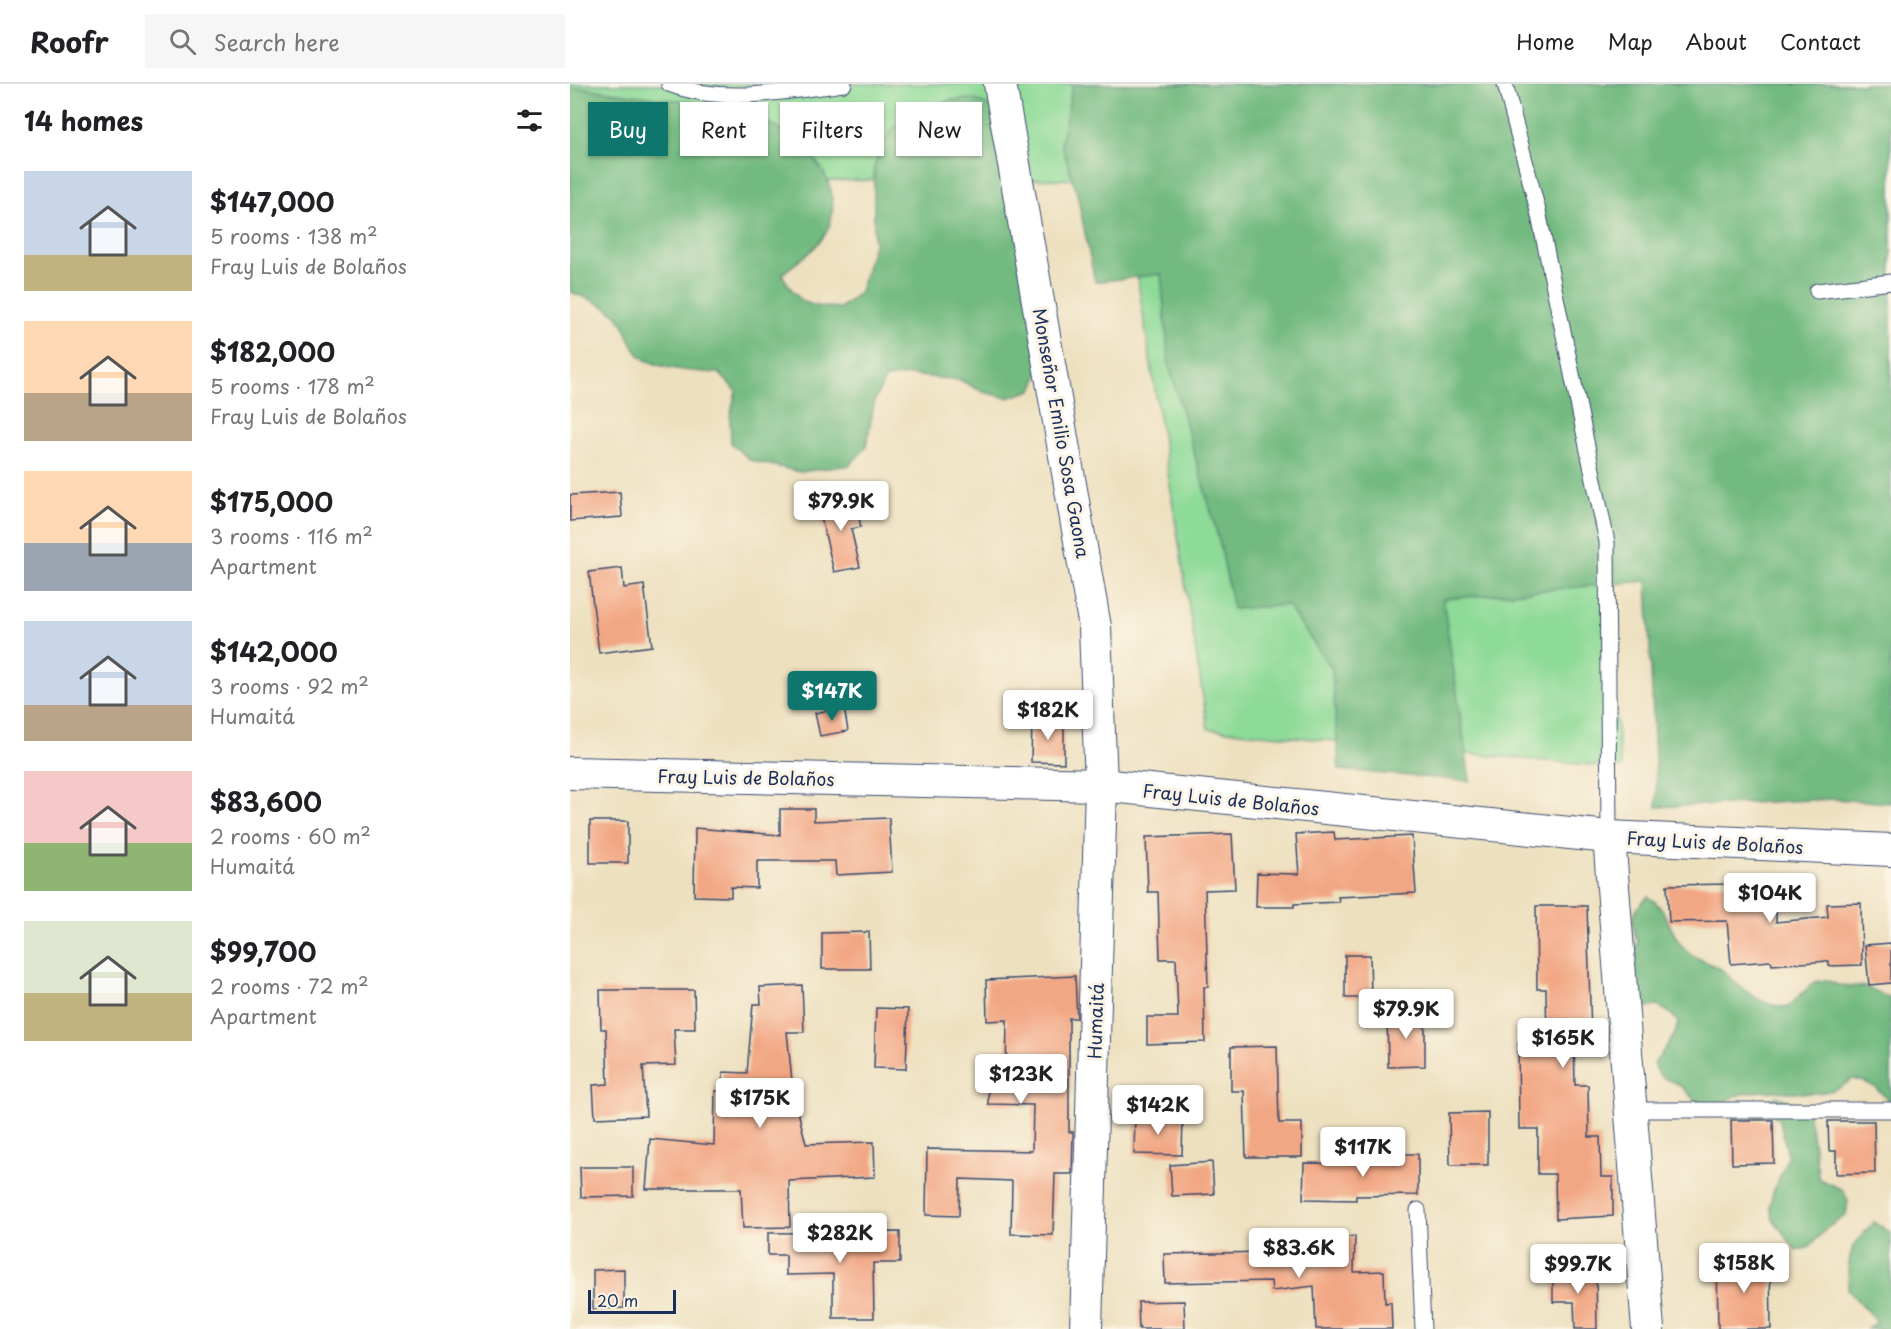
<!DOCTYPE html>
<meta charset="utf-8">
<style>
:root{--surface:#fff;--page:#f6f6f6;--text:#202124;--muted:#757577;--line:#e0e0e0;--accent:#0f766e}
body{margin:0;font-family:"Playpen Sans",sans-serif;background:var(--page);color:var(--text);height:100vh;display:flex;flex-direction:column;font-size:22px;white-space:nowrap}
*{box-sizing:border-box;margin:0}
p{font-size:20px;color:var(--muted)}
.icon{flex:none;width:33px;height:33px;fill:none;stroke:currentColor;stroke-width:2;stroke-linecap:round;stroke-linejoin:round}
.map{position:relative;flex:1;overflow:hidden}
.panel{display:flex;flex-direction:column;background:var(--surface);width:570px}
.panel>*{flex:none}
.banner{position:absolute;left:18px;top:18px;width:570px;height:54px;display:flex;gap:12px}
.scale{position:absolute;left:18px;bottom:15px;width:88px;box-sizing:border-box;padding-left:6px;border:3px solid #1b2f5e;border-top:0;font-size:16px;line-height:21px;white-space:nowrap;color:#1b2f5e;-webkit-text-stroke:4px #fcf5e5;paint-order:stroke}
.price{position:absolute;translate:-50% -51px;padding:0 14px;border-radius:6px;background:#fff;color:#222;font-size:20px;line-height:39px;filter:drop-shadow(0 2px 3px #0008)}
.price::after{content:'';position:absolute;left:50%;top:36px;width:18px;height:14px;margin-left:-9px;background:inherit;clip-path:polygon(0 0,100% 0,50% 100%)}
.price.active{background:var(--accent);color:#fff}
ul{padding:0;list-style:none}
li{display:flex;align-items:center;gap:18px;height:150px;padding:0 24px}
li span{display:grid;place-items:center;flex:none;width:168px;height:120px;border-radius:0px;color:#555}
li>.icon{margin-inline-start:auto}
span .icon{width:72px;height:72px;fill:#fffc;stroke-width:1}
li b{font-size:26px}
h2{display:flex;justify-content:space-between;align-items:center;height:72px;padding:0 24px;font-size:26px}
.tag{padding:0 21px;border-radius:0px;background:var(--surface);box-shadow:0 2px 4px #0004;font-size:21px;line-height:54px}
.tag.active{background:var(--accent);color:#fff}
header{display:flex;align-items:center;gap:36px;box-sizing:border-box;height:84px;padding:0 30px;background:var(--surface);border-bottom:2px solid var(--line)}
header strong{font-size:28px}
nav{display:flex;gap:33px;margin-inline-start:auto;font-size:21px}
.search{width:420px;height:54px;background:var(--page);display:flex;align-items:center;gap:15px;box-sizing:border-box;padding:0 21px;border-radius:0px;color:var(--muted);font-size:22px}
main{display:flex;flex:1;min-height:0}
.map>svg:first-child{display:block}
.green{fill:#8eda98;stroke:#54847b;stroke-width:1.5}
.forest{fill:#72ba80;stroke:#46746f;stroke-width:1.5}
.building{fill:#f2a784}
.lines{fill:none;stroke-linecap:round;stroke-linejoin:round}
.service-casing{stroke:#3a4a6d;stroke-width:17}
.minor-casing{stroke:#3a4a6d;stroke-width:34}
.service{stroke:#fff;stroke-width:15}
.minor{stroke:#fff;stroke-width:32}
.labels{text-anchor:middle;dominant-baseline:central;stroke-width:6;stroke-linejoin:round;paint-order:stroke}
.street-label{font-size:18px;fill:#1b2f5e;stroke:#fcf5e5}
</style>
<header>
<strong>Roofr</strong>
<div class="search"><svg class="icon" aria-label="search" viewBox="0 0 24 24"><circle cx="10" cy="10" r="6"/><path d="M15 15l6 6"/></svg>Search here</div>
<nav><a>Home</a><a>Map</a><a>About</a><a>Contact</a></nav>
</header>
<main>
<section class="panel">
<h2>14 homes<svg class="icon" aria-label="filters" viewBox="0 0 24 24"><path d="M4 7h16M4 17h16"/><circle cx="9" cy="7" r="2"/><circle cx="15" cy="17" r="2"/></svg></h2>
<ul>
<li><span style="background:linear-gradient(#c9d6e8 70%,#c2b280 0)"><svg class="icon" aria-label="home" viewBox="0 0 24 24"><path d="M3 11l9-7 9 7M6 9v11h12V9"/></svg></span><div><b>$147,000</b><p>5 rooms · 138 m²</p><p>Fray Luis de Bolaños</p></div></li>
<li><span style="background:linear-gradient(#ffd9b3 60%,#b9a48a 0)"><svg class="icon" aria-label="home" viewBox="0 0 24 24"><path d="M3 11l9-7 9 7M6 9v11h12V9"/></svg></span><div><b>$182,000</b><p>5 rooms · 178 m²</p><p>Fray Luis de Bolaños</p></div></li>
<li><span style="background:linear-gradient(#ffd9b3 60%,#9aa5b1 0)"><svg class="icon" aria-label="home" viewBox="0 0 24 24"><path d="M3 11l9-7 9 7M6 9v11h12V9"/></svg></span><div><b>$175,000</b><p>3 rooms · 116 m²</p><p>Apartment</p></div></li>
<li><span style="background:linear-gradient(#c9d6e8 70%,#b9a48a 0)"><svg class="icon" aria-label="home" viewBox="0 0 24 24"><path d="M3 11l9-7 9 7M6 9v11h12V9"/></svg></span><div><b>$142,000</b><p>3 rooms · 92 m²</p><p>Humaitá</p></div></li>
<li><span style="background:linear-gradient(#f6c9c9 60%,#8fb573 0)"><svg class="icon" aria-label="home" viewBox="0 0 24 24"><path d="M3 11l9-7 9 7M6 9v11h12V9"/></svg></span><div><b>$83,600</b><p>2 rooms · 60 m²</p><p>Humaitá</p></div></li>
<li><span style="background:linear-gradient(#dfe7d0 60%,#c2b280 0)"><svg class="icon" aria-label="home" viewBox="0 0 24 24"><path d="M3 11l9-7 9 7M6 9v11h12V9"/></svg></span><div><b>$99,700</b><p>2 rooms · 72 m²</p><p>Apartment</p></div></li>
</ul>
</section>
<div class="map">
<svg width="1321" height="1245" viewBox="0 0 1321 1245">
<rect width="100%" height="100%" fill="#fcf5e5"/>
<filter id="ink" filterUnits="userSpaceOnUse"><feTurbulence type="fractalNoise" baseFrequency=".0167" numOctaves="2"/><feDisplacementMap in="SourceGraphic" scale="12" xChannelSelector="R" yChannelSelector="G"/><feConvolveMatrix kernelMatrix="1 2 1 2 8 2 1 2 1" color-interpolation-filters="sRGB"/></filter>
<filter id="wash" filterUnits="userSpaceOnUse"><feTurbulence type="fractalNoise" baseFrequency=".008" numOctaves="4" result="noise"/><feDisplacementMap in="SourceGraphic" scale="24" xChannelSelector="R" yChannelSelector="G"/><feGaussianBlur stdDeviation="1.35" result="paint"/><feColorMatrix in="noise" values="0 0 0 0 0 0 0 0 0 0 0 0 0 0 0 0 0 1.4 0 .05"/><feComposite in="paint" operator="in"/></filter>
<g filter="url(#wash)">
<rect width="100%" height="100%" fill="#ede0bf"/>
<path class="green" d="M0,0H1321L1002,165L1051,684L638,645L552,95L0,98Z"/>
<g class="forest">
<path d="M503,0H1321V719L1264,715L1087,723L1077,497L873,515L900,697L769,686L762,585L717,521L663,525L650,460L599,281L591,190L525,198L507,109L491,59Z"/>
<path d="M0,4H15C45,9 76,13 106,16C124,18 144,18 161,23C207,36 274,80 261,136C256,160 230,175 212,190C229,221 236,222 270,224L290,208L304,161V84L311,60L326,41L379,16L403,15L426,25L472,283L462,306L438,314L413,308L390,296L340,291L316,294L305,315L296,363L280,381L230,388L180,376L161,359L160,334L166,307L149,289C126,288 97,286 76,276C61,269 59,246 49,234C37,220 16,214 0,208Z"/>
<path d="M1078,813C1096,823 1098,842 1109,858C1123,876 1134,876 1151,885C1155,888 1158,892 1161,895C1177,909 1197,924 1218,923L1244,898L1256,896L1268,901L1296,903L1321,915V1021C1311,1006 1300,997 1282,995C1248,1028 1192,988 1150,1021L1127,1019C1122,1014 1116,1005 1109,1001C1095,993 1091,998 1084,980L1105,950L1108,938L1099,928L1088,922L1075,923L1064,917L1055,896L1068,858C1059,838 1061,826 1078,813Z"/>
<path d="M1207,1012L1232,1022L1239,1032L1249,1095L1273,1106L1278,1117L1276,1131L1256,1145L1238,1164L1226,1166L1202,1134L1200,1121L1203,1109L1218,1072L1210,1037L1201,1029L1196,1018Z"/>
<path d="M1304,1138L1321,1149V1245H1297L1307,1238L1278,1206C1279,1168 1277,1166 1304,1138Z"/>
</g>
<g id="blocks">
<g class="building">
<path d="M50,408L52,433L0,437V411Z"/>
<path d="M284,413L291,443L281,445L290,483L264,488L248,421Z"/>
<path d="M52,484L54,504L74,501L82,562L29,569L19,488Z"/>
<path d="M274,623L278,647L250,652L245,629Z"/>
<path d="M462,635H494V679L461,678Z"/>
<path d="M210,725H244V737L319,734L322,788L266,791L265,777H187V804L161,803V813L124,812L125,744L210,751Z"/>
<rect x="20" y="737" width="38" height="42"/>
<path d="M764,748L765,756L842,752L846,809L768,813L769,818L724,820V823H686L687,789L729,790L726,750Z"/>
<path d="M662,750L665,805L635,806L638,903H634L635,958L577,960V933H608L606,875H590L588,808H578L576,753Z"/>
<path d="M1163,796L1206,797V838L1258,833L1257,820L1291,819L1292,881L1259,882V877L1202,881L1201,877L1161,880L1157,837L1099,838L1097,801L1163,800Z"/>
<path d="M966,822H1017L1021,951H1004L1005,1001H1018L1019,1053H1030L1031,1093H1043V1132L986,1135L985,1090H968V1045H949L948,959H977L976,905H967Z"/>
<path d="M299,848L300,885H252V849Z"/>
<path d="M1321,859V899L1299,901L1295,861Z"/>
<path d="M775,871H800L801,914H775Z"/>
<path d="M505,892L507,934H499V1048H503L502,1090H485L483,1151L441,1150L442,1097L390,1095L389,1132L356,1131L357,1065L462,1067L463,1021L418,1020V988L436,989L437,936L417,937L416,896Z"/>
<path d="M232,901L234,948H217L223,1007L236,1060L304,1058L305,1093L219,1097L220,1143L173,1144L171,1105H76L80,1055L144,1061L145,1007H153V988L177,989L183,920H191L190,903Z"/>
<path d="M30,906H124L125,945H104L106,981L73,982L76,1032L25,1034L23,1001L38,1000L36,945H31Z"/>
<path d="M306,924L338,925L336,985L304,984Z"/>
<path d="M817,929H855V982L818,983Z"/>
<path d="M707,962L709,1039H732V1073H676L674,1007H661V963Z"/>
<path d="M918,1028V1081H880L879,1029Z"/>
<path d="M565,1032L613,1034L612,1071L564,1070Z"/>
<path d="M1161,1036H1203L1204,1079L1162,1080Z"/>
<path d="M1258,1037H1304L1305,1089L1266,1090V1067H1259Z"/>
<path d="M795,1070H848V1111L786,1112V1116L733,1115L734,1079L795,1080Z"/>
<path d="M642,1078L644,1110L602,1112L600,1081Z"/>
<path d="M10,1083H63V1112L11,1113Z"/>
<path d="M330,1148V1179H303L304,1234H263V1190L216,1191V1171H198V1149Z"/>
<path d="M785,1152L784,1188L814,1187L815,1219L821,1218L822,1245H746L744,1202L702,1207L701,1197L595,1199L594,1170L698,1168V1162Z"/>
<path d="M1147,1174H1200L1201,1245H1148Z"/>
<path d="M54,1185V1224L23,1225V1186Z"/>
<path d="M983,1187H1026L1027,1245H1005L1004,1218H983Z"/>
<path d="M614,1217L615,1245H569L568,1218Z"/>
</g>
</g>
</g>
<g filter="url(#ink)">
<use href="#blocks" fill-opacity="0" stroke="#3a4a6d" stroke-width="1.5"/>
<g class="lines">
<defs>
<g id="service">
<path d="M99,0C154,21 217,7 274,0"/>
<path d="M935,0L968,127L1037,458L1039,753"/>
<path d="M1247,207L1321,198"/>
<path d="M1059,1026H1321"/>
<path d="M848,1126L853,1245"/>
</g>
<g id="minor">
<path d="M430,0L525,543L531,701L516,1245"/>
<path d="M0,689L531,701L1039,753L1321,766"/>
<path d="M1039,753L1078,1245"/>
</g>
</defs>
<use href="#service" class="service-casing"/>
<use href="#minor" class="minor-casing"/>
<use href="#service" class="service"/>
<use href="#minor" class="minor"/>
</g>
</g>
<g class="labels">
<g class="street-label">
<text transform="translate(492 349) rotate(80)">Monseñor Emilio Sosa Gaona</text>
<text transform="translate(176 693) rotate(1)">Fray Luis de Bolaños</text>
<text transform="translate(661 715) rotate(6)">Fray Luis de Bolaños</text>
<text transform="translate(1145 758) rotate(3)">Fray Luis de Bolaños</text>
<text transform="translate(525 937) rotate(-88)">Humaitá</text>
</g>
</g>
</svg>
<div class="scale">20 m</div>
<b class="price" style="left:271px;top:448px">$79.9K</b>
<b class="price active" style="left:262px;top:638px">$147K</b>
<b class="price" style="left:478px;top:657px">$182K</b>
<b class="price" style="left:1200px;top:840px">$104K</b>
<b class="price" style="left:836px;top:956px">$79.9K</b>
<b class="price" style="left:993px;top:985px">$165K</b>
<b class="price" style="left:451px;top:1021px">$123K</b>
<b class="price" style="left:190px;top:1045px">$175K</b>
<b class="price" style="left:588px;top:1052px">$142K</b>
<b class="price" style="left:793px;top:1094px">$117K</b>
<b class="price" style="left:270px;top:1180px">$282K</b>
<b class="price" style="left:729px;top:1195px">$83.6K</b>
<b class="price" style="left:1174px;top:1210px">$158K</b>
<b class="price" style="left:1008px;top:1211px">$99.7K</b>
<div class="banner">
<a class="tag active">Buy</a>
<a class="tag">Rent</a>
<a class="tag">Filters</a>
<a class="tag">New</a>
</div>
</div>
</main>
